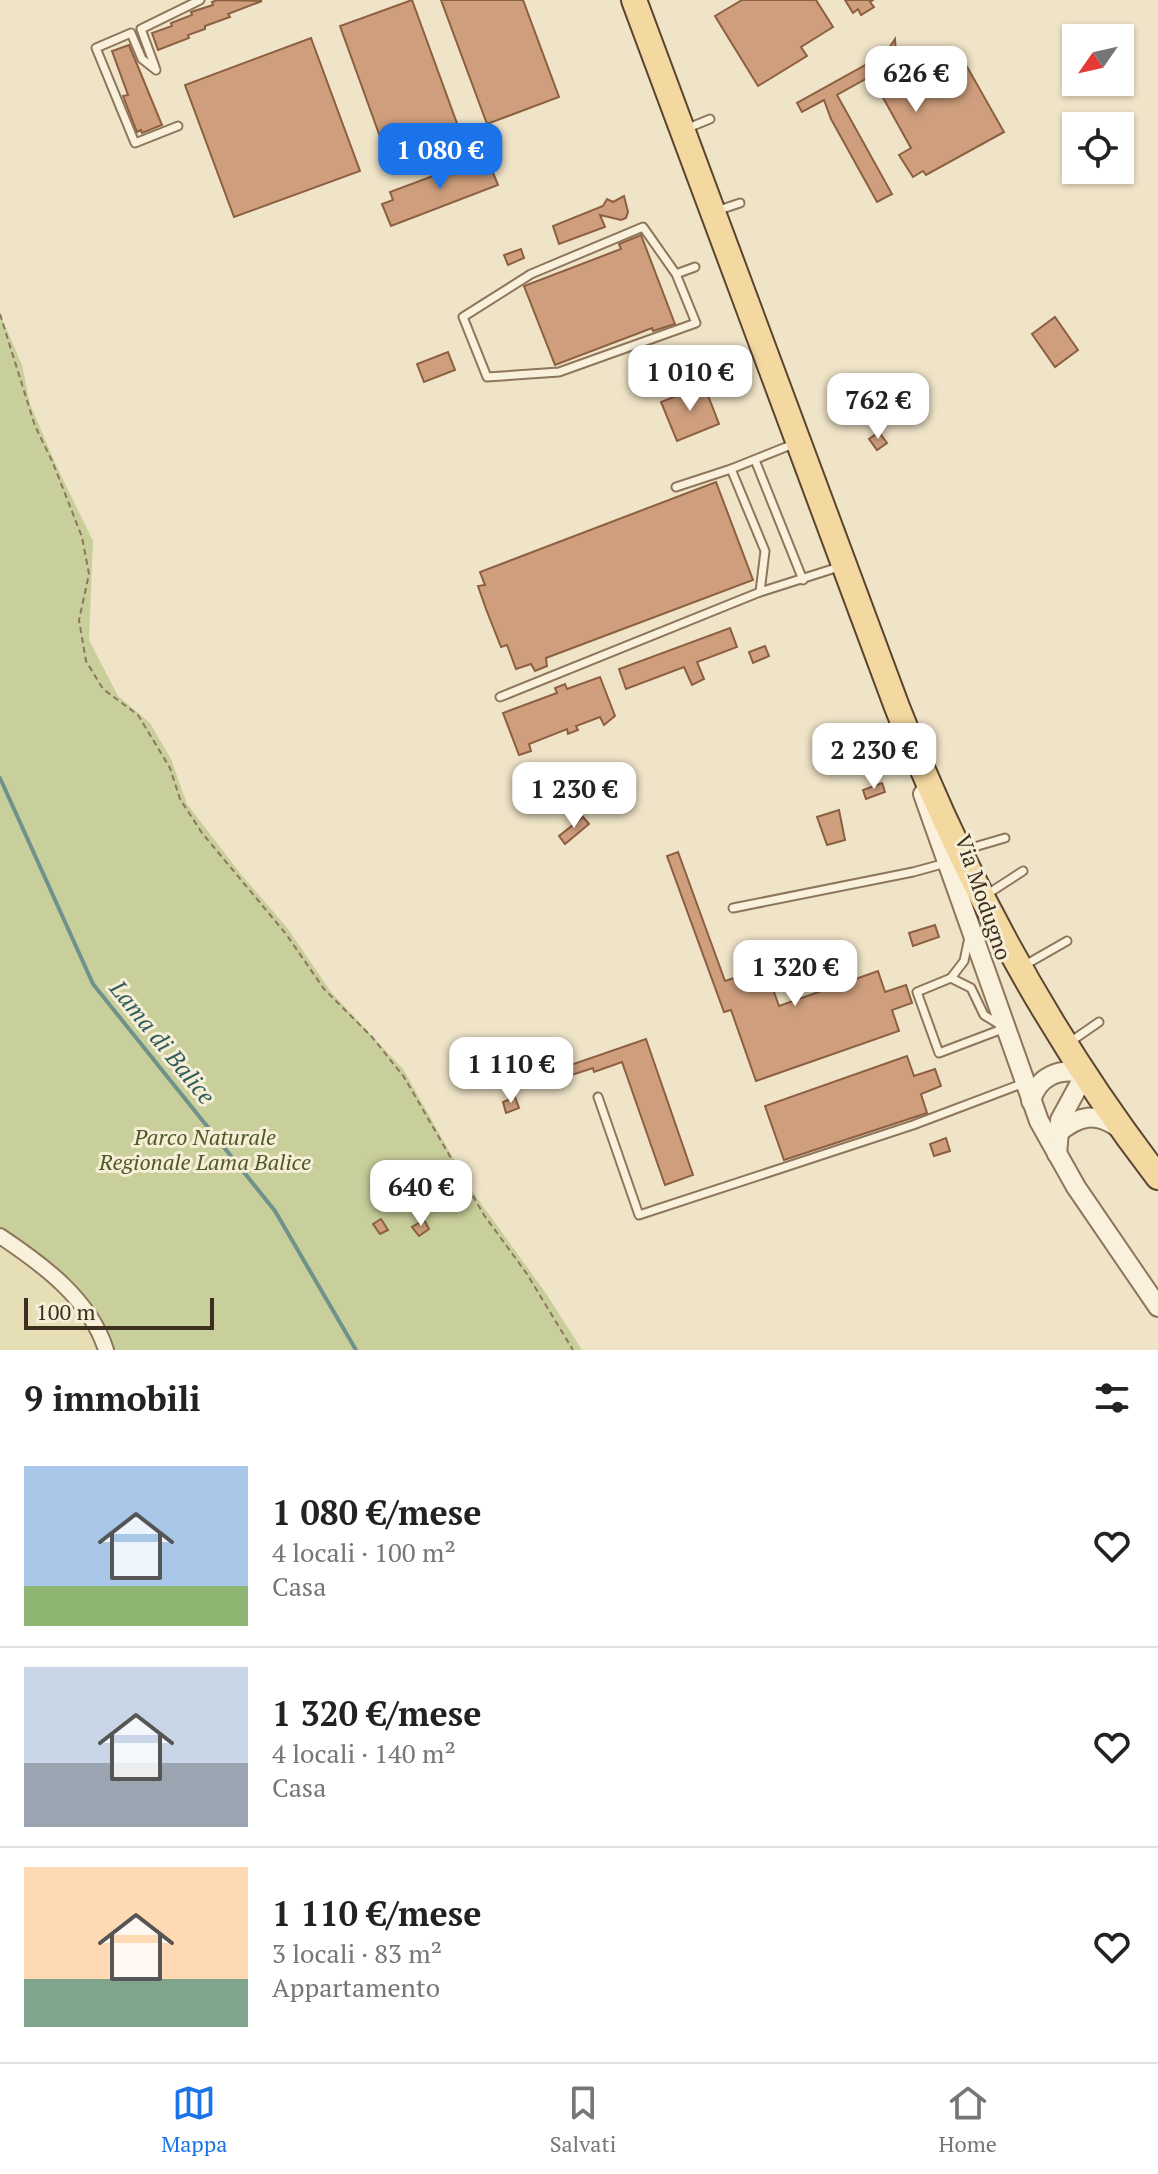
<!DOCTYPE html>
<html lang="it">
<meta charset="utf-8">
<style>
:root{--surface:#fff;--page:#f6f6f6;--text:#222;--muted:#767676;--line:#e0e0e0;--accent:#1a73e8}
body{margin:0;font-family:"PT Serif",serif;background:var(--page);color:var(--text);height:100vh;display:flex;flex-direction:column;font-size:30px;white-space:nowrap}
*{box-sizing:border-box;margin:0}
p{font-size:26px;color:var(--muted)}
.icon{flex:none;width:44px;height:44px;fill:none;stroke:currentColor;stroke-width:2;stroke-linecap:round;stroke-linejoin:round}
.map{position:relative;height:1350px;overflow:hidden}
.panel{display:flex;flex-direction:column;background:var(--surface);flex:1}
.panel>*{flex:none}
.needle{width:52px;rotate:236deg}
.controls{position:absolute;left:1062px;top:24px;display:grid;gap:16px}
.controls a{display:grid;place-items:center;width:72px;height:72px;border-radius:0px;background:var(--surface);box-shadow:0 2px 6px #0004;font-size:40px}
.scale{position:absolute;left:24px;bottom:20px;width:190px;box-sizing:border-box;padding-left:8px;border:4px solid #3d2e20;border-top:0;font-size:22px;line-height:28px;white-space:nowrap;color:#3d2e20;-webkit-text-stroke:6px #f7eed8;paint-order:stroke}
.price{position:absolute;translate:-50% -68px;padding:0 18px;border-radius:16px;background:#fff;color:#222;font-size:26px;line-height:52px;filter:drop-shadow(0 2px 4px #0008)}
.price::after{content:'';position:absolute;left:50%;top:48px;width:24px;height:18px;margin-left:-12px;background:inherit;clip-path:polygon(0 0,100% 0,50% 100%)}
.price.selected{background:var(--accent);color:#fff}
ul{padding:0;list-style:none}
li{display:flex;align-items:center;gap:24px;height:200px;padding:0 24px}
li+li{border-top:2px solid var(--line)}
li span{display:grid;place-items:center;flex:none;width:224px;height:160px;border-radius:0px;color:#555}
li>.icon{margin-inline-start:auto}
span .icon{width:96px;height:96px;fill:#fffc;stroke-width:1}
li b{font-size:34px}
h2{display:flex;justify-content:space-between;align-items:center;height:96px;padding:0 24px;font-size:34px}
.tab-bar{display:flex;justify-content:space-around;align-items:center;height:112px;border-top:2px solid var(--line);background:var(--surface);font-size:22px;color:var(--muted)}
.tab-bar a{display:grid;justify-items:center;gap:4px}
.tab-bar .selected{color:var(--accent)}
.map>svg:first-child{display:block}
.farmland{fill:#e6deb5}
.green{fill:#c9cf9b}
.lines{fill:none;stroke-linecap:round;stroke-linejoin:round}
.stream{stroke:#6f938a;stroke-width:4}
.building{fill:#cf9f7d;stroke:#8d5f41;stroke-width:2}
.service-casing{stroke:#8d765c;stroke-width:11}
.minor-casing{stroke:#8d765c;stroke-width:18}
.tertiary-casing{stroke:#8d765c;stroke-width:22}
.primary-casing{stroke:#5b4430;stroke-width:28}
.path{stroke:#8d765c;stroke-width:2;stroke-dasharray:6 4;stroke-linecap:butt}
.service{stroke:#faf1dc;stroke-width:7}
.minor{stroke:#faf1dc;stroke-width:14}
.tertiary{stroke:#faf1dc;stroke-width:18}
.primary{stroke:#f3d9a0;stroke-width:24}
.labels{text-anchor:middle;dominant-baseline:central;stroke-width:6;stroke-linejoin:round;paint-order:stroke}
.street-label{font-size:22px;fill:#3d2e20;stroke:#f7eed8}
.park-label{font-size:22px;font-style:italic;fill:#4d5a26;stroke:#f7eed8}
.water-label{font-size:24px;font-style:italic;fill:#2f5d5a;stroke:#f7eed8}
</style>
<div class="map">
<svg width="1158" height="1350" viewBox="0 0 1158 1350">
<rect width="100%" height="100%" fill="#f0e4c8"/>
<path class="farmland" d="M0,1236L54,1275L106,1350H0Z"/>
<path class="green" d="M0,314L22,365L30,404L56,465L93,541L89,640L118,696L150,723L171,759L187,804L240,873L288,929L331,992L403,1069L470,1188L545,1292L582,1350H114L46,1268L0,1239Z"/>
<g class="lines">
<path class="stream" d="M0,778L93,984L275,1211L356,1350"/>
</g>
<g class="building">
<path d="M217,0L262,1L228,14L230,17L205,26V29L188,35L189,38L158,50L152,33L172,26L171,23L192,15L191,12L213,5L212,2Z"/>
<path d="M412,0L459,129L387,156L340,26Z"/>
<path d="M441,0H523L559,97L487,124Z"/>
<path d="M742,0H816L833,27L801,47L807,56L758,86L715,16Z"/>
<path d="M845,0H873L870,2L874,7L861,15L858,9L853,13Z"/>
<path d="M311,38L360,171L234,217L185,85Z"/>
<path d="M895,39L896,55L908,76L957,49L1004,132L926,175L923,171L913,177L899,155L911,148L871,76L837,95L892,194L877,202L831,119L824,100L802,112L797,103L885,54Z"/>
<path d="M129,45L162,125L142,133L141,130L137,132L123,96L128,95L112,51Z"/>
<path d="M486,156L498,185L391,226L382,204L393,200L390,192Z"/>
<path d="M624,196L628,212L626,218L621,220L600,215L605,227L559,244L553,226L603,206L607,199L613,202Z"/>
<path d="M641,235L675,324L653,331L652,328L555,365L524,286L621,249L619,244Z"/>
<path d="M521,249L524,258L508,265L504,255Z"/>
<path d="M1055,317L1078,350L1055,367L1032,334Z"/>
<path d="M448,352L455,370L424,382L417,364Z"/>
<path d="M704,385L719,424L677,441L661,402Z"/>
<path d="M879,432L887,443L877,450L869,439Z"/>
<path d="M716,482L753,580L546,658L547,666L535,671L531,664L516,669L507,645L501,647L486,609L478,586L485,585L480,572Z"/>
<path d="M730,628L737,647L697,662L704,679L692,685L684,667L626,689L619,669Z"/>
<path d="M765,646L769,656L753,663L749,652Z"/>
<path d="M600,677L615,716L604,725L600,717L576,726L578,730L568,734L567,729L529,744L531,751L519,755L503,713L557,693L555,688L565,684L567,689Z"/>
<path d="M882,783L885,792L866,799L863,790Z"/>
<path d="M839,810L845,840L827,845L817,817Z"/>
<path d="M583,817L589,824L565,844L559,836Z"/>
<path d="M678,852L725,981L746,974L748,979L767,972L779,1006L878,971L885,992L906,985L912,1003L892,1010L899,1031L756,1081L731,1010L724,1012L667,856Z"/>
<path d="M935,925L939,937L913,946L909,933Z"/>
<path d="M646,1039L693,1175L665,1185L622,1062L594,1072L593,1068L556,1080L553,1071Z"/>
<path d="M907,1056L914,1076L935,1069L941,1086L921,1094L927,1113L784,1160L765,1106Z"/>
<path d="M515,1097L519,1108L506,1113L503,1102Z"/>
<path d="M946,1138L950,1151L934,1156L930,1144Z"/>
<path d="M381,1219L388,1230L380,1234L373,1224Z"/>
<path d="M424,1220L429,1229L419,1236L412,1227Z"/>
</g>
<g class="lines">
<defs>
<g id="service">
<path d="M155,67L141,29L200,0"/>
<path d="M156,70L142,59L131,33L96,48L135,143L178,126"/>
<path d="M688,128L710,119"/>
<path d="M719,210L740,203"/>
<path d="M676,274L643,227L531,274L463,317L487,377L559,372L696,323L676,274L695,267"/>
<path d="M755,460L803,580"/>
<path d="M676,487L731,469"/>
<path d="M760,592L842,566"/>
<path d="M500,697L760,592L765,551L731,469L796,443"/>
<path d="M964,850L1005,838"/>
<path d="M986,895L1023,871"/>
<path d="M733,908L913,872L946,863"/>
<path d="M969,937L964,961L951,978L971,988L984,1015L1002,1026"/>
<path d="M1025,965L1067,941"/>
<path d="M951,978L917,992L939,1053L1005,1028"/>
<path d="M1070,1042L1099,1022"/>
<path d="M598,1097L639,1215L913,1125L1024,1083"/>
</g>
<path id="minor" d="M0,1236C42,1264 90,1299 106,1350"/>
<g id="tertiary">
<path d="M923,794L1039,1121L1076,1187L1158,1307"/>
<path d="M1031,1101C1038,1076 1059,1068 1082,1073L1079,1085L1060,1120L1057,1154"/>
<path d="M1058,1133C1079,1115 1096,1112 1119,1128"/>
</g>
<path id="primary" d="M634,0L897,707C963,875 1047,1033 1158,1177"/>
</defs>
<use href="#service" class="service-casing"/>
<use href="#minor" class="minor-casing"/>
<use href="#tertiary" class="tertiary-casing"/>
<use href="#primary" class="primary-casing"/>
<path class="path" d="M0,314L35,426L53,463L82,537L89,574L79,620L86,661L103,689L138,715L170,768L180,799L202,833L286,934L324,989L372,1037L404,1077L484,1215L527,1274L573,1350"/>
<use href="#service" class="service"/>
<use href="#minor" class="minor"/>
<use href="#tertiary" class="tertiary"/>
<use href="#primary" class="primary"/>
</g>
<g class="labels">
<g class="street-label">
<text transform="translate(984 897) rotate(71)">Via Modugno</text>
</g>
<g class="park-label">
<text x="205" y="1136">Parco Naturale<tspan x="205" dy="25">Regionale Lama Balice</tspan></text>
</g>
<g class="water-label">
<text transform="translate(163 1042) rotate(51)">Lama di Balice</text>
</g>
</g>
</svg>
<div class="controls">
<a><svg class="needle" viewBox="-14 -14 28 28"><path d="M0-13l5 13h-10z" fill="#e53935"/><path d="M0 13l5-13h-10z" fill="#767676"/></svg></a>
<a><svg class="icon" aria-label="locate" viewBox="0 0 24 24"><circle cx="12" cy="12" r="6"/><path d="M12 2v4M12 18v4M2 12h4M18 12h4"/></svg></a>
</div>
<div class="scale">100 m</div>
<b class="price" style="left:916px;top:114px">626 €</b>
<b class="price selected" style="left:440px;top:191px">1 080 €</b>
<b class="price" style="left:690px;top:413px">1 010 €</b>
<b class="price" style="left:878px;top:441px">762 €</b>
<b class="price" style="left:874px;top:791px">2 230 €</b>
<b class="price" style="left:574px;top:830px">1 230 €</b>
<b class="price" style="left:795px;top:1008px">1 320 €</b>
<b class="price" style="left:511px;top:1105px">1 110 €</b>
<b class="price" style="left:421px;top:1228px">640 €</b>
</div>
<section class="panel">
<h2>9 immobili<svg class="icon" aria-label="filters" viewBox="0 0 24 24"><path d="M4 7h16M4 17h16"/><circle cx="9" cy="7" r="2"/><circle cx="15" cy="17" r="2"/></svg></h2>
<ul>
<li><span style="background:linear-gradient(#a9c7e8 75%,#8fb573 0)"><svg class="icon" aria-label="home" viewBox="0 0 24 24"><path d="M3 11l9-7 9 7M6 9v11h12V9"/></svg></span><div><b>1 080 €/mese</b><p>4 locali · 100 m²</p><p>Casa</p></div><svg class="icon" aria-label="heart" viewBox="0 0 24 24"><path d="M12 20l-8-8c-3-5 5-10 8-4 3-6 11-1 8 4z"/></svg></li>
<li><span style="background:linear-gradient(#c9d6e8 60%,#9aa5b1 0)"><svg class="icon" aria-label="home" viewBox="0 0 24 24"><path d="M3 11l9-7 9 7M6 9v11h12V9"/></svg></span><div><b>1 320 €/mese</b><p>4 locali · 140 m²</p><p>Casa</p></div><svg class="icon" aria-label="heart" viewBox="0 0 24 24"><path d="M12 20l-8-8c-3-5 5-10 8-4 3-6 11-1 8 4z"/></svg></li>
<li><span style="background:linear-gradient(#ffd9b3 70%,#7fa58c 0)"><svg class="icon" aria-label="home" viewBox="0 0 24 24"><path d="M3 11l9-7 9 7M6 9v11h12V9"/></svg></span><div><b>1 110 €/mese</b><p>3 locali · 83 m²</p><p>Appartamento</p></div><svg class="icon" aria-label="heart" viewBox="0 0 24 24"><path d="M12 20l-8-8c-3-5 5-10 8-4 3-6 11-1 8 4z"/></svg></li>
</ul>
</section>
<nav class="tab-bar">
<a class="selected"><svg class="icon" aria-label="map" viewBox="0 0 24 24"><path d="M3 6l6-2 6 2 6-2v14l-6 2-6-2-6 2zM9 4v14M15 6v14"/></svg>Mappa</a>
<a><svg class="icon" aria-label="saved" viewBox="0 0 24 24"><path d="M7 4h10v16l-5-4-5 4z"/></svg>Salvati</a>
<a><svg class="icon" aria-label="home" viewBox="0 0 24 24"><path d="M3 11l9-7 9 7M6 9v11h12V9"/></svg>Home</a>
</nav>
